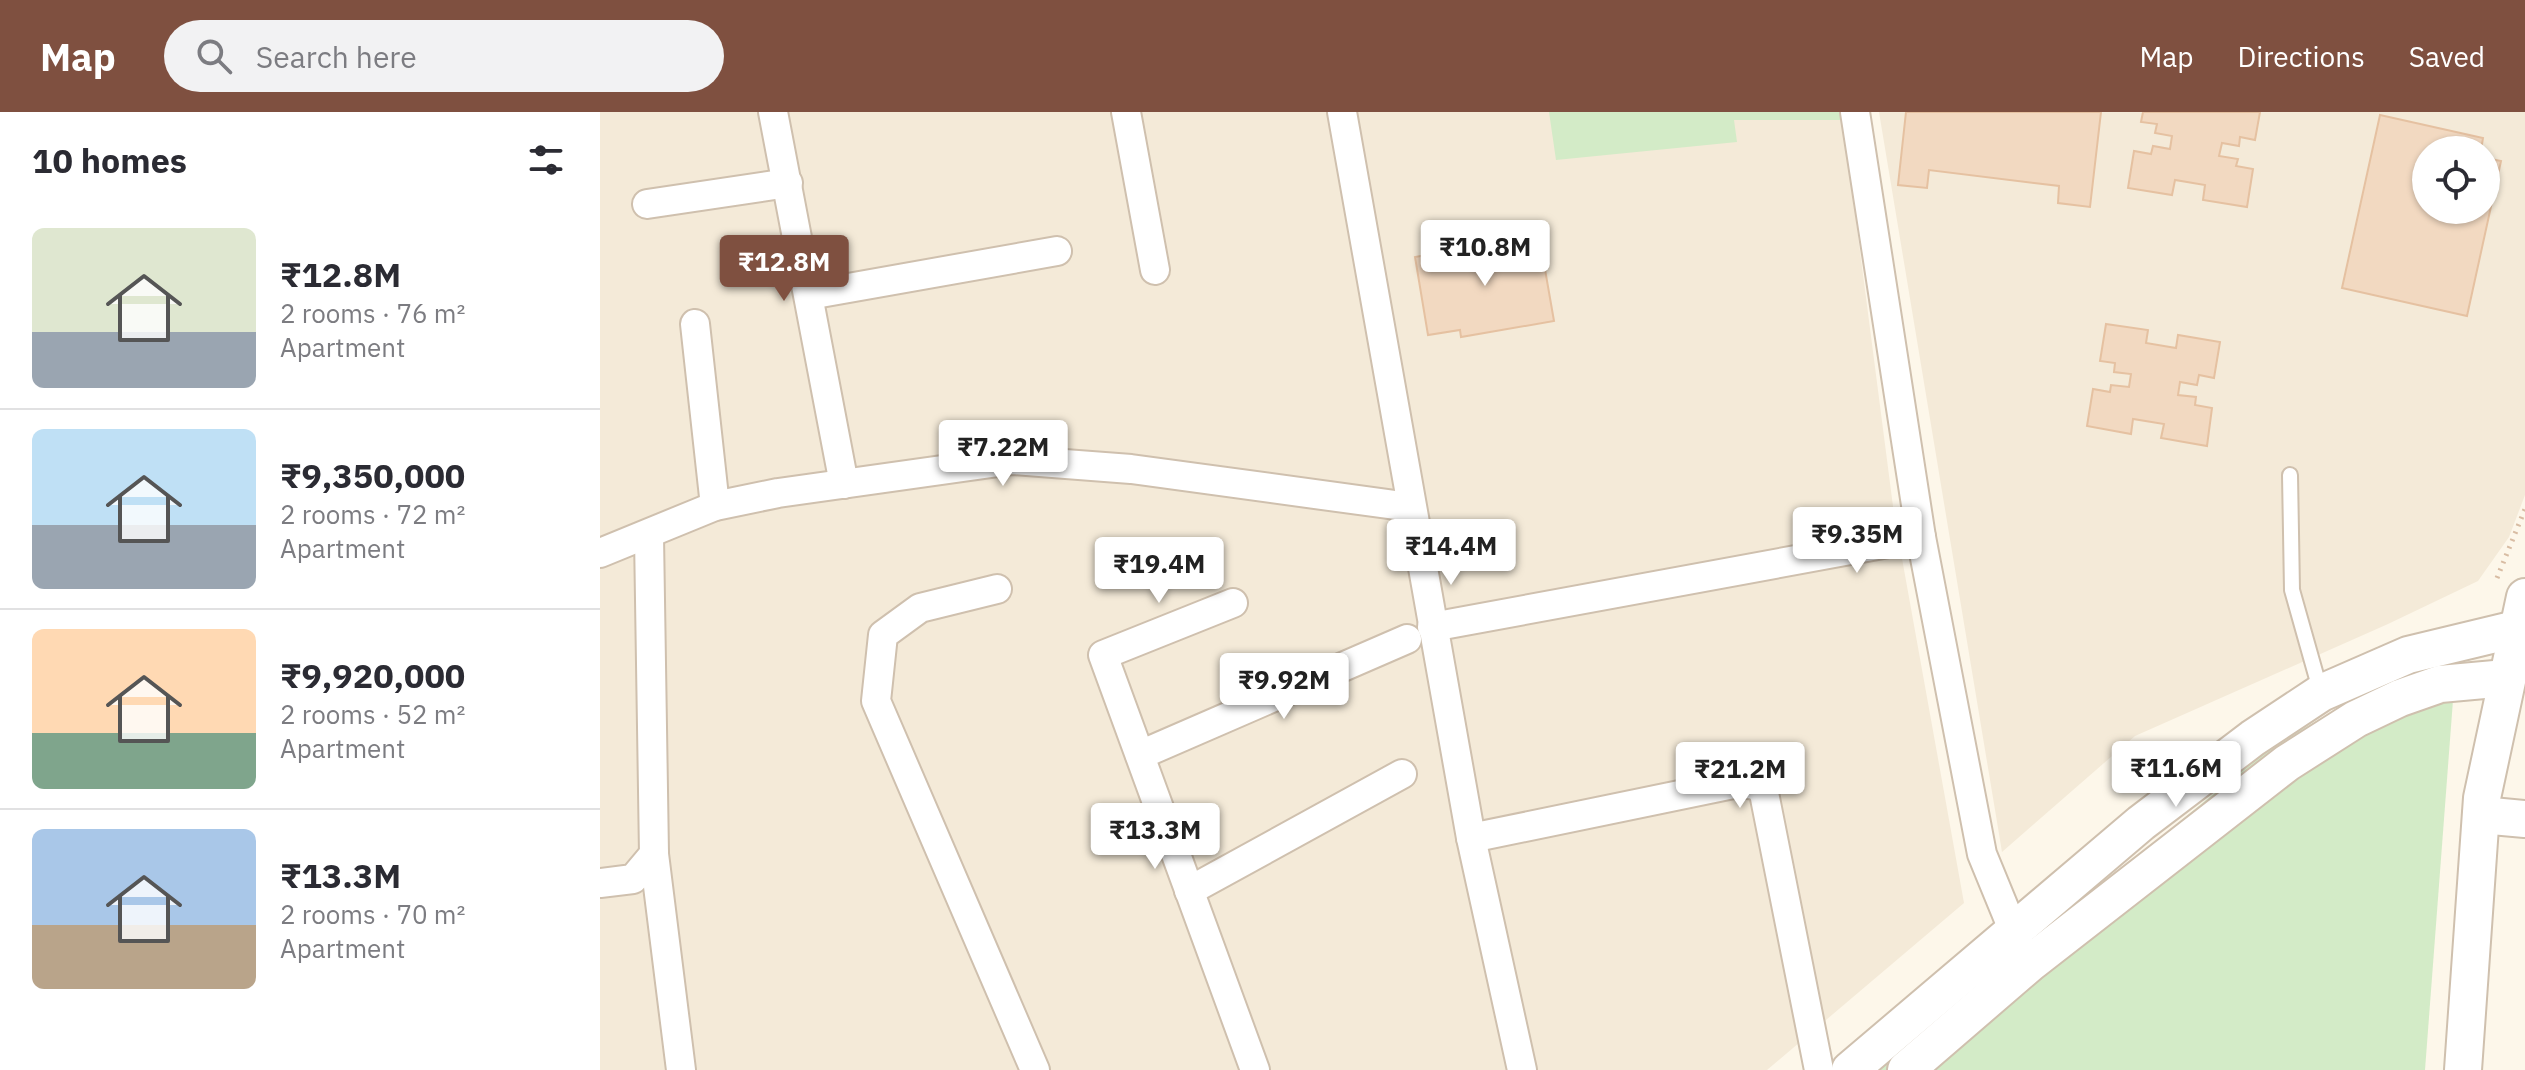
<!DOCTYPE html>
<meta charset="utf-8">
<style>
:root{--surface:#fff;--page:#f2f2f3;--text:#2b2b33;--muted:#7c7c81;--line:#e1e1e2;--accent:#7f5040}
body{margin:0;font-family:"IBM Plex Sans",sans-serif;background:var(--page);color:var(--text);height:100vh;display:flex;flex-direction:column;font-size:30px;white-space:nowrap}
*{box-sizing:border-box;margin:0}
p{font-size:26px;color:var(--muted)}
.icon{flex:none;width:44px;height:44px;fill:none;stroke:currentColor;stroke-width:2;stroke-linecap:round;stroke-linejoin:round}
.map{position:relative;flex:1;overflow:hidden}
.panel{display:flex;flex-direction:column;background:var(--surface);width:600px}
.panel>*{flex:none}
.buttons{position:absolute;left:1812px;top:24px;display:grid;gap:16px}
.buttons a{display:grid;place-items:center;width:88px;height:88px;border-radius:50%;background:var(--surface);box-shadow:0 2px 6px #0004;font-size:40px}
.price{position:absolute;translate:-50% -68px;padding:0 18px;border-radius:8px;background:#fff;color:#222;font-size:26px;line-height:52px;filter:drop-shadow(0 2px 4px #0008)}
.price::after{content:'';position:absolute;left:50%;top:48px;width:24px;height:18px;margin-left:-12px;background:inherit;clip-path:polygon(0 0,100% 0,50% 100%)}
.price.selected{background:var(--accent);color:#fff}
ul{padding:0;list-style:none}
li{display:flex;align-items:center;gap:24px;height:200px;padding:0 32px}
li+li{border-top:2px solid var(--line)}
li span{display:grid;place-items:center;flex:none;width:224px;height:160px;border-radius:12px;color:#555}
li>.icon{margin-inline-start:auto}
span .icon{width:96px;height:96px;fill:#fffc;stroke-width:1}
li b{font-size:34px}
h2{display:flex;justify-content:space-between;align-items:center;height:96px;padding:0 32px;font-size:34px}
header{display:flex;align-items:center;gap:48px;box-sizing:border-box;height:112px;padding:0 40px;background:var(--accent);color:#fff}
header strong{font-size:38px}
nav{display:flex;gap:44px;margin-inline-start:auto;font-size:28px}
.search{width:560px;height:72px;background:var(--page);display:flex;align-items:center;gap:20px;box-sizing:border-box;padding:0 28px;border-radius:44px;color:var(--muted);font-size:30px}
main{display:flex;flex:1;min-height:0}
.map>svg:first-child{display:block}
.residential{fill:#f4ead8;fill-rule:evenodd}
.green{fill:#d3ebc7}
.building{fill:#f2d9c1;stroke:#e5c1a1;stroke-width:2}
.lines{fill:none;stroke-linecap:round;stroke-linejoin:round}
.service-casing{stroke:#cfc0ae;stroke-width:18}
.minor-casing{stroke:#cfc0ae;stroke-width:32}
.tertiary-casing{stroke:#cfc0ae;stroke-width:40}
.path{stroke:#d8bca3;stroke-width:5;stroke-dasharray:2 6;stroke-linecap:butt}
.service{stroke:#fff;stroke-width:14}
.minor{stroke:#fff;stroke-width:28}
.tertiary{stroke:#fff;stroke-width:36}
</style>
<header>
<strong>Map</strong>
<div class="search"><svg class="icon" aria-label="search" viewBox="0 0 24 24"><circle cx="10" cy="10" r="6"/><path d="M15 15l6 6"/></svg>Search here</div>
<nav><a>Map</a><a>Directions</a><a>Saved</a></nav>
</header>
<main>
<section class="panel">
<h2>10 homes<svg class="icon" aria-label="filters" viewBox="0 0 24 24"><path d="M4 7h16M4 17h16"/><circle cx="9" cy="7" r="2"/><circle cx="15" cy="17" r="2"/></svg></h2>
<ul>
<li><span style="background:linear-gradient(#dfe7d0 65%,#9aa5b1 0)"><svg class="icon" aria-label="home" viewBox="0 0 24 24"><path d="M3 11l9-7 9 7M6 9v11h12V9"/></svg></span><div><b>₹12.8M</b><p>2 rooms · 76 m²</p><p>Apartment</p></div></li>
<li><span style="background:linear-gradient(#bfe0f5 60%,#9aa5b1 0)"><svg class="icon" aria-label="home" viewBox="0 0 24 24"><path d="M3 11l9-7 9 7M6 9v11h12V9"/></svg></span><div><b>₹9,350,000</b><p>2 rooms · 72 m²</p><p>Apartment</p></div></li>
<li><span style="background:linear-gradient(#ffd9b3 65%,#7fa58c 0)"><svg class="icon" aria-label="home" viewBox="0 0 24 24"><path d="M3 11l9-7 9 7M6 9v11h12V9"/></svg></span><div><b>₹9,920,000</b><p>2 rooms · 52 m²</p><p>Apartment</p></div></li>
<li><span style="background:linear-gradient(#a9c7e8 60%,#b9a48a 0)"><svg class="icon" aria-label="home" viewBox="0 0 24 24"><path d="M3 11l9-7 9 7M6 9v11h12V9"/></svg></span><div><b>₹13.3M</b><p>2 rooms · 70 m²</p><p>Apartment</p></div></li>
</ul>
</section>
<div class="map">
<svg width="1925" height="958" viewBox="0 0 1925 958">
<rect width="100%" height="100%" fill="#fdf7ea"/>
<g class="residential">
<path d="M0,0H1242L1294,402L1364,791L1167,958H0Z"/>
<path d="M1279,0H1925V383L1909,425L1878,469L1788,512L1535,624L1402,740ZM1826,38H1886V98H1826Z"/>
</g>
<g class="green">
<path d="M949,0H1242L1243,8H1134L1137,30L956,48Z"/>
<path d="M1842,556L1854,575L1825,958H1277L1672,634L1779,574Z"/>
</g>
<g class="building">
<path d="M1306,0H1501L1490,95L1458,91L1459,74L1329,58L1327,76L1298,73Z"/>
<path d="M1543,0H1660L1655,28L1640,25L1639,34L1622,31L1619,44L1638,47L1636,54L1653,57L1647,95L1603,88L1605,73L1575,68L1572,83L1528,76L1534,39L1551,42L1553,34L1570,37L1572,24L1555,21L1557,12L1541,10Z"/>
<path d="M1780,3L1883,26L1881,38H1826V98H1886V46L1901,49L1867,204L1742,176Z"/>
<path d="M939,123L954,209L861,225L860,218L828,223L815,145Z"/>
<path d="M1506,212L1548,218L1546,231L1576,236L1578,223L1620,230L1614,266L1599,263L1597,273L1580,270L1578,283L1596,285L1595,293L1612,296L1607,334L1561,326L1564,312L1533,307L1531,322L1487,314L1493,277L1510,280L1511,273L1529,275L1531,262L1514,260L1515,251L1500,249Z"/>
</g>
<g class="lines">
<defs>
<path id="service" d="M1690,363L1692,478L1721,581"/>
<g id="minor">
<path d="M173,0L244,372"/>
<path d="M526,0L555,158"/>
<path d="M742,0L871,726L922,958"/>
<path d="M1255,0L1321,425"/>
<path d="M47,92L188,71"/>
<path d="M209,183L457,139"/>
<path d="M95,212L115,394"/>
<path d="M49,424L54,742L81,958"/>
<path d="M0,441L115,394L178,381L413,348L531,357L810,395"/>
<path d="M397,477L320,496L283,523L276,589L435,958"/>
<path d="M633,491L503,543L655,958"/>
<path d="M832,515L1321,425L1382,742L1421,837"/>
<path d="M540,643L807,527"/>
<path d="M871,726L1138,671L1157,673L1164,681L1219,958"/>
<path d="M0,771L33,767L54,742"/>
<path d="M589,779L802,662"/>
</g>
<g id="tertiary">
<path d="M1881,703L1925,707"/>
<path d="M1250,958L1541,711L1653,626L1721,581L1808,543L1916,517"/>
<path d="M1306,958L1429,852L1687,651L1756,607L1800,586L1840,572L1906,566"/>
<path d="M1863,958L1882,686L1925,485"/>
</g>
</defs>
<use href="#service" class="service-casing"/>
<use href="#minor" class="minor-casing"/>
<use href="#tertiary" class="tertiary-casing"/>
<path class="path" d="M1897,466L1925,397"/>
<use href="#service" class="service"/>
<use href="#minor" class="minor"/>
<use href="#tertiary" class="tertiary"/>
</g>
</svg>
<div class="buttons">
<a><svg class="icon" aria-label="locate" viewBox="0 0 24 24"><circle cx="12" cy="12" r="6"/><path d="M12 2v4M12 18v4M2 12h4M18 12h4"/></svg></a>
</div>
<b class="price" style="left:885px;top:176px">₹10.8M</b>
<b class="price selected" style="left:184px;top:191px">₹12.8M</b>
<b class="price" style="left:403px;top:376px">₹7.22M</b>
<b class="price" style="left:1257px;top:463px">₹9.35M</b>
<b class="price" style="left:851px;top:475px">₹14.4M</b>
<b class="price" style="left:559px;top:493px">₹19.4M</b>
<b class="price" style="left:684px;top:609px">₹9.92M</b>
<b class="price" style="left:1576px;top:697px">₹11.6M</b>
<b class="price" style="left:1140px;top:698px">₹21.2M</b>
<b class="price" style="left:555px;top:759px">₹13.3M</b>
</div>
</main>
